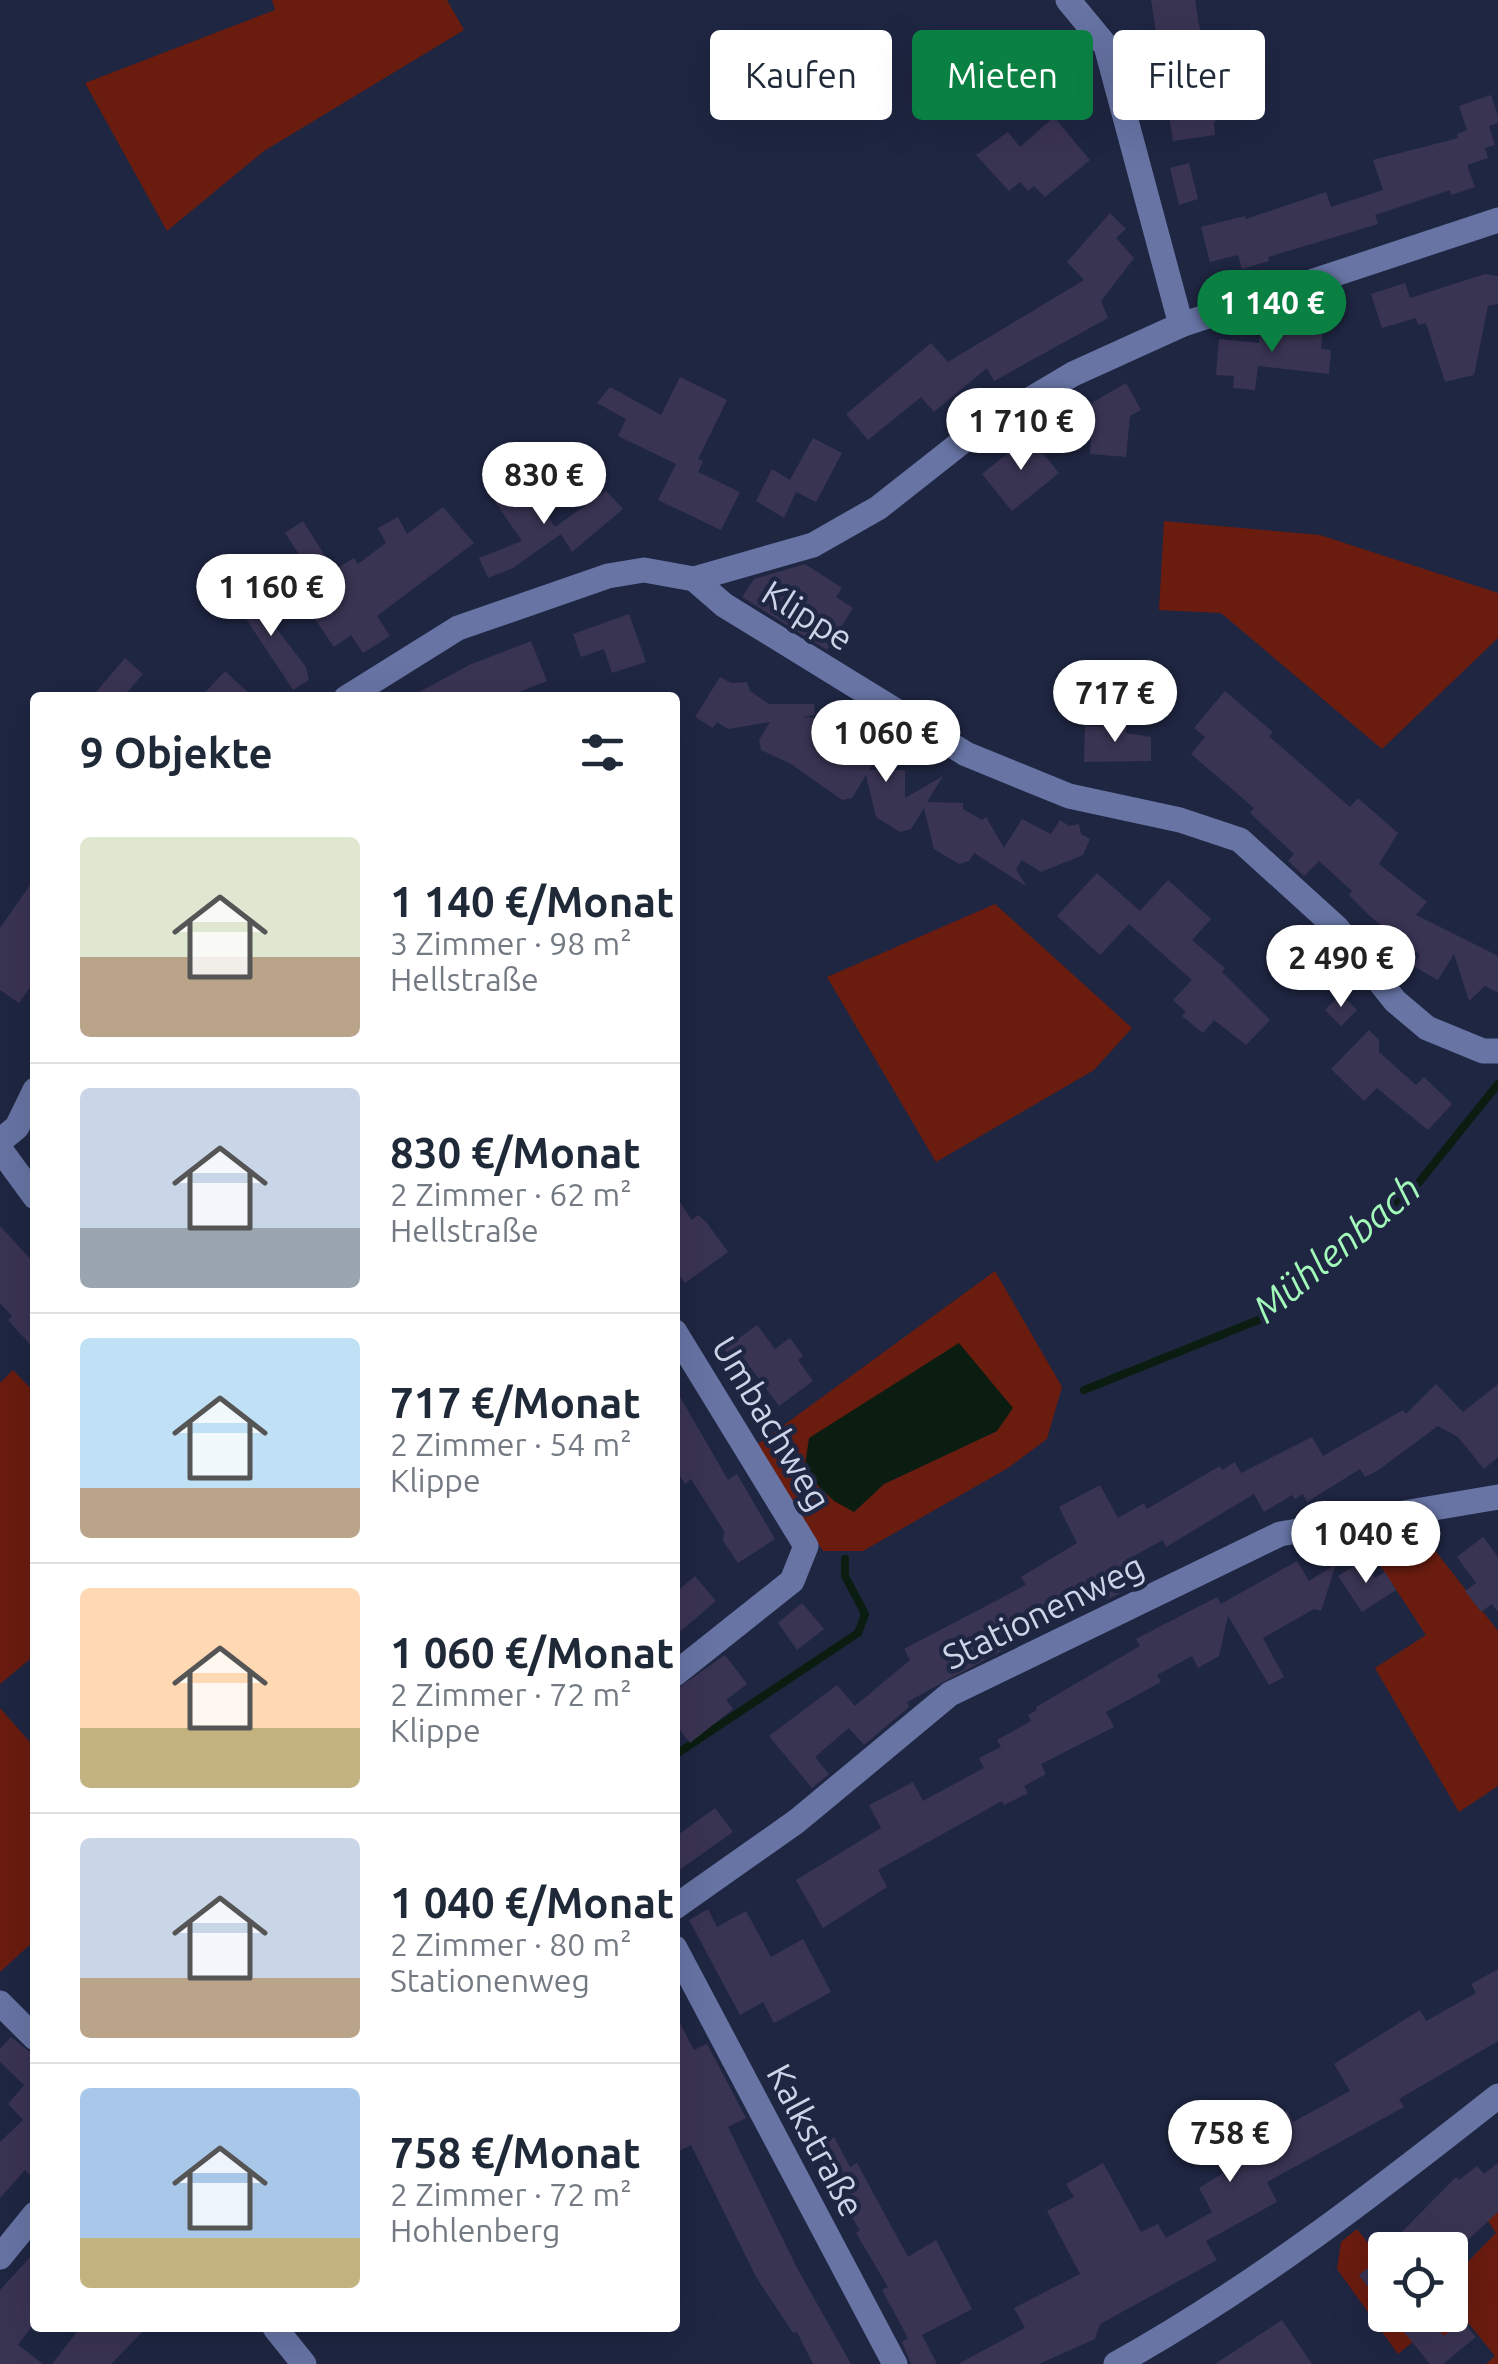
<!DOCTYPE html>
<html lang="de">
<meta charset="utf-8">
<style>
:root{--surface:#fff;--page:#f6f6f7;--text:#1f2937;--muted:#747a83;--line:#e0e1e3;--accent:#0b8043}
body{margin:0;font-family:Ubuntu,sans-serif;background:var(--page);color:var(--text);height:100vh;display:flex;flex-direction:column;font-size:38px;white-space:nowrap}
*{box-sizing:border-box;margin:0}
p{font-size:32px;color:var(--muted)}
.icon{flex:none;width:55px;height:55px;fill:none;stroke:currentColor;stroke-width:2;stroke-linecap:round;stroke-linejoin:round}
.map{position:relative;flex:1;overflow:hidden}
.details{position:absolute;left:30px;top:692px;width:650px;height:1640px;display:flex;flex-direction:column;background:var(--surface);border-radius:10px;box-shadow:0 10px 40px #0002}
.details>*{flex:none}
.banner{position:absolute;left:710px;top:30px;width:638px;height:90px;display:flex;gap:20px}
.tools{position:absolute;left:1368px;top:2232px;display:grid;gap:20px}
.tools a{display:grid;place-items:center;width:100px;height:100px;border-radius:10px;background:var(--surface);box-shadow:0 10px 40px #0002;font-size:50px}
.price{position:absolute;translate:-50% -85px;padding:0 22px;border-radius:35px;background:#fff;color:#222;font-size:32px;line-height:65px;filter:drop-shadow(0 2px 5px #0008)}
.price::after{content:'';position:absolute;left:50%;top:60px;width:30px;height:22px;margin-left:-15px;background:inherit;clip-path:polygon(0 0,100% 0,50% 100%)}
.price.active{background:var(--accent);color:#fff}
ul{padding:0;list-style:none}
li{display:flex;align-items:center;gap:30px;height:250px;padding:0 50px}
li+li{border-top:2px solid var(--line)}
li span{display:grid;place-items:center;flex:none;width:280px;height:200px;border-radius:10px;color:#555}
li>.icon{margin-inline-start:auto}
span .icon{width:120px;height:120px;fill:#fffc;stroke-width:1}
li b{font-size:42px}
h2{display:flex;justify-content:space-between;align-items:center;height:120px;padding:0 50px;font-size:42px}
.chip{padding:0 35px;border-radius:10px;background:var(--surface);box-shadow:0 10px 40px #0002;font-size:35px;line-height:90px}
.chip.active{background:var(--accent);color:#fff}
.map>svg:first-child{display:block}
.green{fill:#6a1c0f;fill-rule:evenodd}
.water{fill:#0b1d10}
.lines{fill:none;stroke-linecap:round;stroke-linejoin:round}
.stream{stroke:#0b1d10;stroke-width:8}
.building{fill:#3a3453}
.minor{stroke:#6774a4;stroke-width:25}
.labels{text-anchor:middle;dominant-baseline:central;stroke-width:9;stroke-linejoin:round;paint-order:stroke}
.street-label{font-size:35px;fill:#ced4e7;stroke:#1f2642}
.water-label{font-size:38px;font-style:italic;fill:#a3f9ba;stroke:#1f2642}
</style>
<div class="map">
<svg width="1498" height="2364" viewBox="0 0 1498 2364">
<rect width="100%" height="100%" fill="#1f2642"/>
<g class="green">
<path d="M272,0H447L464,30L264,151L167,231L85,83L275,10Z"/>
<path d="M1164,521L1320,535L1498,593V638L1382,749L1221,613L1159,610Z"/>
<path d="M995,904L1132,1028L1094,1070L936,1162L827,977Z"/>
<path d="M995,1271L1062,1387L1047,1439L1008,1468L863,1551H823L755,1446ZM997,1431L884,1484L854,1512L804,1472Z"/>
<path d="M13,1370L35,1393V1655L0,1684V1383Z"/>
<path d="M1415,1525L1498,1631V1786L1459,1812L1375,1668L1426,1635L1360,1535Z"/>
<path d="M0,1708L35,1748V1940L0,1972Z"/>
<path d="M1473,2198L1498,2211V2364H1486L1495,2356L1465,2319L1444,2336L1434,2325L1398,2354L1337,2269L1341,2242L1357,2229L1382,2261L1359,2275L1385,2308V2315H1450V2280L1496,2233Z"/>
</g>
<path class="water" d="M959,1343L1013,1408L997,1431L884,1484L854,1512L834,1501L804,1472L809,1438Z"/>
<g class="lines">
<g class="stream">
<path d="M1084,1390L1261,1319L1416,1186L1498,1084"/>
<path d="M675,1755L858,1633L865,1614L845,1576V1559"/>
</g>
</g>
<g class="building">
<path d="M1151,0H1195L1201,36L1176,40L1186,98L1209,94L1211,108L1220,115L1214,123L1215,135L1173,141Z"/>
<path d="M1053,37L1072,61L1037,90L1017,65Z"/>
<path d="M1491,95L1498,116V123L1489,126L1495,145L1485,148L1488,158L1467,165L1475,187L1451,195L1450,190L1375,215L1378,224L1268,257L1269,261L1242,269L1238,255L1210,262L1201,227L1245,216L1246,219L1326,192L1331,207L1383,190L1373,160L1458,138L1457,134L1467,130L1459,106Z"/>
<path d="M1054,117L1090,160L1045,197L1034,186L1028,191L1020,182L1009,191L976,155L1008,132L1020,147Z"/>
<path d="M1189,163L1198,199L1179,205L1170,168Z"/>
<path d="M1110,213L1126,229L1116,238L1134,258L1101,301L1108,318L994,381L987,368L934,412L921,397L868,440L846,414L931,343L948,362L1084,280L1067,262Z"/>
<path d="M1485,274L1498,276V304L1488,306L1474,375L1445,382L1426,323L1418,325L1416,318L1382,328L1371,294L1405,283L1410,298Z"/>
<path d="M1284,328L1323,332L1321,349L1331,350L1329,374L1258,366L1255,390L1233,388L1234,376L1216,375L1219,339L1259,343L1260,329Z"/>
<path d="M680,377L727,400L698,459L703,461L698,472L740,492L721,530L658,500L676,464L618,436L626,419L597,403L610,387L661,415Z"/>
<path d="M1126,383L1141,410L1130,416L1126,457L1090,454L1091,438L1057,435L1060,402L1090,404Z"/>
<path d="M1029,436L1059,473L1012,511L982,474Z"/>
<path d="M813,438L842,453L816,502L796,492L784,518L756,501L772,469L790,480Z"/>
<path d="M524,482L555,527L606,491L623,509L572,552L561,534L513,568L488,578L479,558L522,541L495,502Z"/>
<path d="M443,507L474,543L377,616L390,636L363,653L351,635L334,647L308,609L324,593L285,533L303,521L334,570L354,558L358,564L386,543L378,528L398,517L407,534Z"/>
<path d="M805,564L842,588L836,597L853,608L827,650L742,597L754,579Z"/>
<path d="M242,584L306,667L309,680L293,690L229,593Z"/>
<path d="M629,614L646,662L612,673L604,649L581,657L573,634Z"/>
<path d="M531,641L547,681L519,692L521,698H408L469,665Z"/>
<path d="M125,658L143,674L122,698H91Z"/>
<path d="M225,671L254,698H200Z"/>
<path d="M720,677L731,683L747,682L750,691L769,704H814L815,715L803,717L814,718L825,738H847V765L885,745L869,770H905V798L943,776L927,802L963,803V809L982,820L986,817L1004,848L1022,819L1051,834L1060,820L1069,826L1079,824L1081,834L1090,839L1083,855L1041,872L1022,860L1016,869L1026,886L974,853L969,861L959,864L934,849L924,808L911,829L900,832L876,817L866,775L852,798L842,800L791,764L761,750L759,740L770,722L728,729L717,722L713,728L695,717Z"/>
<path d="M1225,691L1273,732L1269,736L1350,807L1358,798L1398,833L1379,864L1427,902L1416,915L1498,956V993L1485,986L1469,1001L1454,954L1438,980L1413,966L1420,955L1371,917L1349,895L1352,891L1319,861L1304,876L1288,861L1294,854L1250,813L1254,808L1191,754L1205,737L1194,728Z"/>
<path d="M1085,726L1126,727V733L1151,737V761L1084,762Z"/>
<path d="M1097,873L1140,911L1168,880L1211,919L1192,940L1225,968L1222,972L1270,1020L1246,1045L1214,1020L1203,1033L1182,1016L1186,1012L1173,1000L1192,980L1129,924L1100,955L1057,916Z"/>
<path d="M35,878V980L19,1003L0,990V928Z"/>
<path d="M1341,994L1357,1010L1341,1026L1325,1010Z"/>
<path d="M1369,1030L1379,1040V1052L1416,1085L1424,1077L1452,1104L1428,1130L1377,1088L1364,1101L1331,1069Z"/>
<path d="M675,1195L692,1220L698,1215L707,1223L728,1252L685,1283L675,1270Z"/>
<path d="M0,1226L35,1264V1350L8,1320L12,1316L0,1303Z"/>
<path d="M757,1325L775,1349L790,1338L803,1356L798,1360L813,1381L779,1406L750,1367L742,1373L724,1349Z"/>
<path d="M1436,1384L1463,1412L1498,1384V1457L1484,1469L1458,1437L1438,1426L1377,1471L1365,1477L1360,1469L1307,1502L1303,1494L1295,1499L1292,1495L1264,1512L1254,1494L1166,1547L1163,1540L1123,1562L1135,1586L1106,1600L1102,1591L1045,1618L1042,1612L996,1637L1003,1650L907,1702L909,1707L864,1745L849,1728L815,1757L829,1774L812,1788L769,1736L837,1685L855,1706L910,1660L904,1649L1026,1585L1021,1577L1077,1543L1059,1507L1100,1485L1118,1518L1144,1503L1147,1509L1220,1466L1222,1470L1235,1462L1241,1473L1312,1437L1323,1456L1403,1410L1406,1414Z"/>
<path d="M675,1388L728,1480L737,1474L775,1539L738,1563L723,1541L724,1531L691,1479L685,1484L675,1469Z"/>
<path d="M1483,1537L1498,1557V1612L1492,1604L1481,1612L1465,1591L1476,1583L1457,1557Z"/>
<path d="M1363,1560L1375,1578L1385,1572L1396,1590L1362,1612L1338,1576Z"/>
<path d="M1297,1561L1309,1581L1336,1564L1321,1611L1314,1609L1263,1638L1284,1677L1269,1685L1228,1616L1219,1656L1198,1668L1192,1656L1157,1675L1161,1682L1106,1712L1114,1727L1041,1764L1046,1774L1024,1786L1028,1793L1004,1805L1002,1801L878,1870L887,1887L823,1928L796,1880L881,1828L869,1805L913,1782L923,1801L984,1768L979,1758L1001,1747L997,1740L1031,1721L1028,1715L1037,1710L1036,1707L1140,1646L1136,1639L1217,1597L1221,1604Z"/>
<path d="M695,1576L716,1601L675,1636V1593Z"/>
<path d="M802,1603L824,1629L797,1650L778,1623Z"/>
<path d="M725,1655L747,1684L726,1700L733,1709L690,1743L675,1724V1690Z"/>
<path d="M715,1808L733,1832L675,1873V1837Z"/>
<path d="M708,1909L717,1927L746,1911L771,1957L803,1939L831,1992L774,2023L763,2002L740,2015L689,1920Z"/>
<path d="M1498,1969V2041L1399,2099L1404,2107L1267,2182L1277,2202L1206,2241L1217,2260L1100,2324L1095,2339L1039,2364H958L1025,2328L1014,2308L1080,2274L1047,2211L1074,2197L1066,2184L1103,2163L1141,2232L1158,2224L1166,2238L1212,2212L1199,2188L1271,2143L1261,2125L1287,2110L1293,2122L1350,2091L1334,2064L1420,2010L1426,2021L1476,1993L1471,1984Z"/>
<path d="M675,2014L694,2050L707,2044L746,2118L728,2127L797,2268L851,2364H813L797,2332L793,2333L756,2277L691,2145L675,2153Z"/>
<path d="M11,2037L35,2056V2179L25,2170L0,2198V2142L23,2120L8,2104L24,2085L0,2062V2049Z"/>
<path d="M834,2137L850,2167L857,2163L908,2257L936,2240L972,2309L922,2335L937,2364H911L902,2342L908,2338L882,2290L888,2287L856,2233L860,2230L828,2181L831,2178L815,2147Z"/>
<path d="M1498,2163V2212L1457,2250H1384L1456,2177L1459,2180L1477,2166L1484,2174Z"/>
<path d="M35,2252V2322L18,2345L43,2364H0V2290Z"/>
<path d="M1385,2254V2308L1359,2275Z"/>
<path d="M1390,2315H1426L1444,2336L1462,2321L1476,2337L1443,2364H1430Z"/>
<path d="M1282,2320L1312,2364H1215Z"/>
<path d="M80,2328H146L111,2364H52Z"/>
</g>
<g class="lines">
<g class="minor">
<path d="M1068,0L1106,46L1181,325"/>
<path d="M694,579L724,605L966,754L1069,796L1180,820L1240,840L1337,928L1395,1001L1427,1028L1483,1051H1498"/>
<path d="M346,698L458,628L608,576L644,570L694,579L813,545L878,508L972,434L1073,374L1181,325L1498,220"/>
<path d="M0,1141L17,1127L35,1090"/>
<path d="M0,1149L35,1197"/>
<path d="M675,1332L806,1546L792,1581L675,1674"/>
<path d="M675,1907L797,1821L950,1694L1280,1534L1498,1497"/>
<path d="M675,1948L895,2364"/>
<path d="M0,2003L35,2038"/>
<path d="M0,2257L35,2214"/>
<path d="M275,2328L304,2364"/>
<path d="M1116,2364C1254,2287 1375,2193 1498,2096"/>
</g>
</g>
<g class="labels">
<g class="street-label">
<text transform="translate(808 615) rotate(32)">Klippe</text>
<text transform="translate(772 1423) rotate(59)">Umbachweg</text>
<text transform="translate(1043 1611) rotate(-26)">Stationenweg</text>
<text transform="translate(816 2140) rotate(62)">Kalkstraße</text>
</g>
<g class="water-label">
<text transform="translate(1336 1248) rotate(-40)">Mühlenbach</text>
</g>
</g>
</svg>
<div class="tools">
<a><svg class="icon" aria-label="locate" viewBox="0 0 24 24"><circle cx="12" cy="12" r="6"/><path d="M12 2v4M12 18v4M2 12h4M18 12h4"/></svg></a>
</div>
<b class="price active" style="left:1272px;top:355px">1 140 €</b>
<b class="price" style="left:1021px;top:473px">1 710 €</b>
<b class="price" style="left:544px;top:527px">830 €</b>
<b class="price" style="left:271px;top:639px">1 160 €</b>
<b class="price" style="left:1115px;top:745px">717 €</b>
<b class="price" style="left:886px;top:785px">1 060 €</b>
<b class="price" style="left:1341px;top:1010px">2 490 €</b>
<b class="price" style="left:1366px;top:1586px">1 040 €</b>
<b class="price" style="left:1230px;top:2185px">758 €</b>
<div class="banner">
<a class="chip">Kaufen</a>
<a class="chip active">Mieten</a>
<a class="chip">Filter</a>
</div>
<section class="details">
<h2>9 Objekte<svg class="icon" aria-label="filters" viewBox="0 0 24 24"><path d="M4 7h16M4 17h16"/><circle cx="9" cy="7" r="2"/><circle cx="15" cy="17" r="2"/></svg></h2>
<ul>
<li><span style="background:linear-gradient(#dfe7d0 60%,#b9a48a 0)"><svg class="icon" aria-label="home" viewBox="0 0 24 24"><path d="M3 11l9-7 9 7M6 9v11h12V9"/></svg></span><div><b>1 140 €/Monat</b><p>3 Zimmer · 98 m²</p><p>Hellstraße</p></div></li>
<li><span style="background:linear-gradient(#c9d6e8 70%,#9aa5b1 0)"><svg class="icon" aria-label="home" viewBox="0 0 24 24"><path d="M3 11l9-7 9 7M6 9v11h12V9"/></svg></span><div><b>830 €/Monat</b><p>2 Zimmer · 62 m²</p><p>Hellstraße</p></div></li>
<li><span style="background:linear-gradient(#bfe0f5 75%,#b9a48a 0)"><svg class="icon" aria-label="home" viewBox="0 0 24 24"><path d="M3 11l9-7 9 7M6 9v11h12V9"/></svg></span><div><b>717 €/Monat</b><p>2 Zimmer · 54 m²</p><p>Klippe</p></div></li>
<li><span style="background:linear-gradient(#ffd9b3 70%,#c2b280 0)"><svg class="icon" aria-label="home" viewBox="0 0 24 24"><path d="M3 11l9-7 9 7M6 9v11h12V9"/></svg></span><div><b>1 060 €/Monat</b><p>2 Zimmer · 72 m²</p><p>Klippe</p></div></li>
<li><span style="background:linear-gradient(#c9d6e8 70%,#b9a48a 0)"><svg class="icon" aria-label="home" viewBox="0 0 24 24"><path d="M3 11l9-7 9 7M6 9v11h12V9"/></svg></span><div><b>1 040 €/Monat</b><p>2 Zimmer · 80 m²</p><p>Stationenweg</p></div></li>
<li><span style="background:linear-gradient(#a9c7e8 75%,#c2b280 0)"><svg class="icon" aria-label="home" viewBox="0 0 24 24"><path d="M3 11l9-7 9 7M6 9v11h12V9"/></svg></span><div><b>758 €/Monat</b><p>2 Zimmer · 72 m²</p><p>Hohlenberg</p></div></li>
</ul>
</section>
</div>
